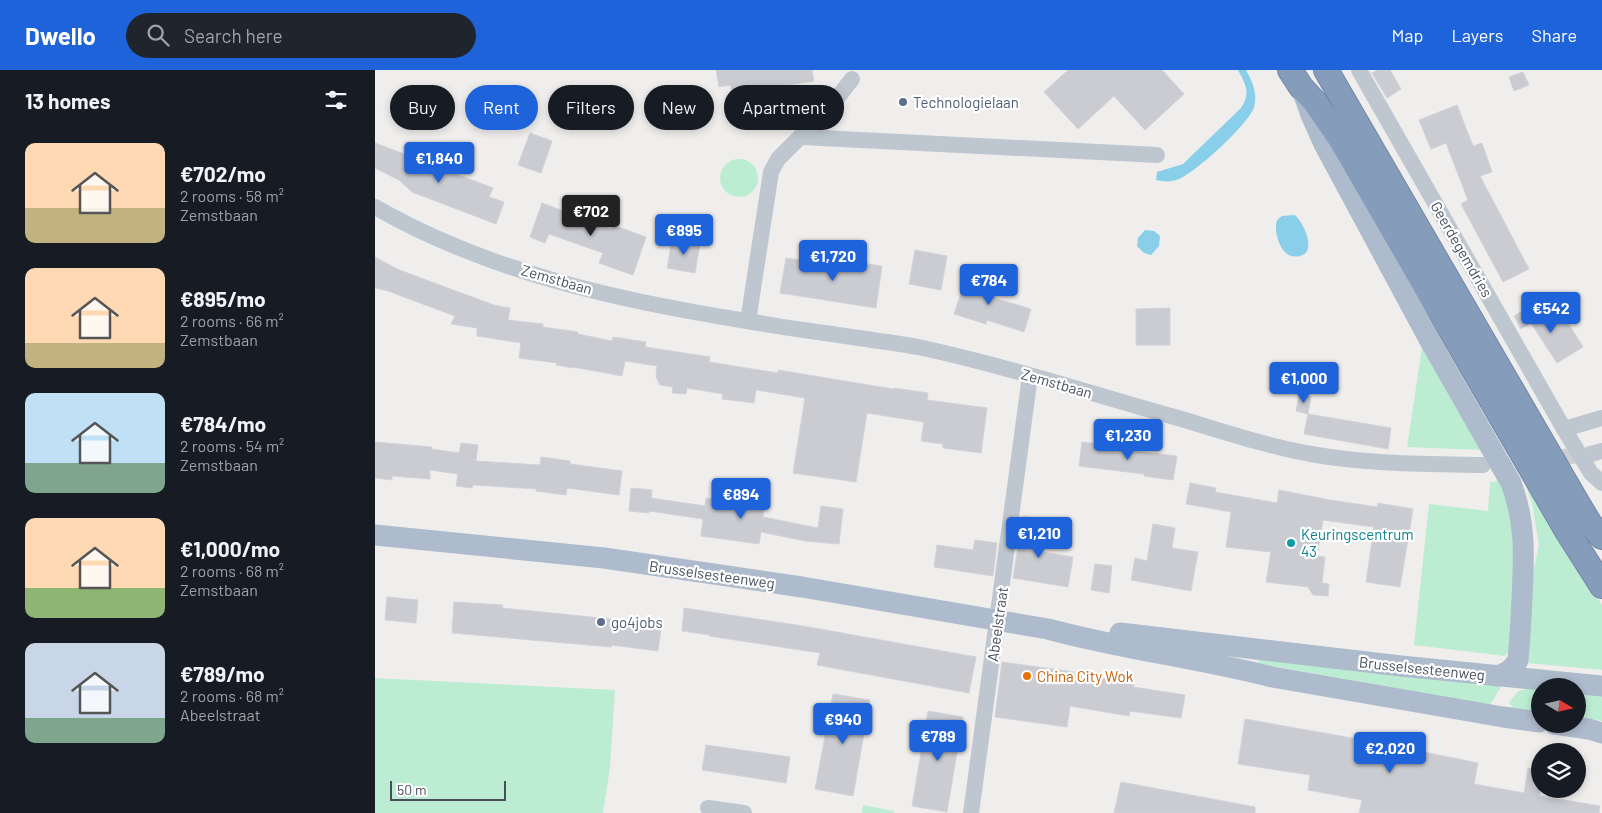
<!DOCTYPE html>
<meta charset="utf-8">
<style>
:root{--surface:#171b24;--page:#20242c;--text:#f1f3f6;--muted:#9ea1a6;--accent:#1e63d9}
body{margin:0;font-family:Barlow,sans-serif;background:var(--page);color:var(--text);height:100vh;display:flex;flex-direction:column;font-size:19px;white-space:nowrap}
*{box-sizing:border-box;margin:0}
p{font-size:16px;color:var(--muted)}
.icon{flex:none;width:28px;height:28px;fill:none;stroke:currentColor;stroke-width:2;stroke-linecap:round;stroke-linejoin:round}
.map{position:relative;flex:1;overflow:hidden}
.drawer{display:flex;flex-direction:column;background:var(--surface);width:375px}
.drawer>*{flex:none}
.hud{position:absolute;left:15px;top:15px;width:475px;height:45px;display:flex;gap:10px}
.needle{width:32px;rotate:99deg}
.buttons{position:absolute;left:1156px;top:608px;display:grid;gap:10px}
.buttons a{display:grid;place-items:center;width:55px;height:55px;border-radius:50%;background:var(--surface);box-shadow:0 2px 8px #0003;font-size:25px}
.scale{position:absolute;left:15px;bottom:12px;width:116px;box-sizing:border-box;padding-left:5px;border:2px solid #464f5a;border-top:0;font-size:14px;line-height:18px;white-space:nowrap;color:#464f5a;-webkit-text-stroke:4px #fff;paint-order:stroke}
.price{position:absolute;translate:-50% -42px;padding:0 11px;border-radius:5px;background:var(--accent);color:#fff;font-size:16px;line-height:32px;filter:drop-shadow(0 1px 2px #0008)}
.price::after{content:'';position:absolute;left:50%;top:30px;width:15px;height:11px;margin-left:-8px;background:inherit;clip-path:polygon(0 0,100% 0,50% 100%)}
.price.current{background:#222;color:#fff}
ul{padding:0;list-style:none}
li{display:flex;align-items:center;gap:15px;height:125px;padding:0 25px}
li span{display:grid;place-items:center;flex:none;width:140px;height:100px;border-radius:10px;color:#555}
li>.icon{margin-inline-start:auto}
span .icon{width:60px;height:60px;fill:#fffc;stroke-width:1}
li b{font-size:21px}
h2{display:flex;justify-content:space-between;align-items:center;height:60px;padding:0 25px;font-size:21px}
.tag{padding:0 18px;border-radius:22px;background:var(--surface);box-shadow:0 2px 8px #0003;font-size:18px;line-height:45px}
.tag.current{background:var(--accent);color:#fff}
header{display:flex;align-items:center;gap:30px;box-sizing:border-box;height:70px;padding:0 25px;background:var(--accent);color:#fff}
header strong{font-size:24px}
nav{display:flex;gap:28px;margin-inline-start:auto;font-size:18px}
.search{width:350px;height:45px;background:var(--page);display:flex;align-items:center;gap:12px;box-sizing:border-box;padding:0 18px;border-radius:28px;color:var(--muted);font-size:19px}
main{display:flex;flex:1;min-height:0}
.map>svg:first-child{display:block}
.green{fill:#bcedd2}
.water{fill:#8acfe9}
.building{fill:#caccd2;stroke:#d1d3d9}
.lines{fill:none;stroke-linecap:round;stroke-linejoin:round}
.minor-tunnel{stroke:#cecdd0;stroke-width:16;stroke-dasharray:16 8;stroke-linecap:butt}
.highway-casing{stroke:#7187a7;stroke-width:26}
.minor{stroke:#bec7cf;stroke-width:16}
.major{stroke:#aebbcc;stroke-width:21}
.highway{stroke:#869cbb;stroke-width:24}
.service-dot{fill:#5c6f8a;stroke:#fff;stroke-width:2}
.culture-dot{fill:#0f9aa8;stroke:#fff;stroke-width:2}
.food-dot{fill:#e8710a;stroke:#fff;stroke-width:2}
.labels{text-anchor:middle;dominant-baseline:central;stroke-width:4.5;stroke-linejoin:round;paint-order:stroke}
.service-label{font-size:15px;fill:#4e5e75;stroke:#fff;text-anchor:start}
.street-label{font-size:15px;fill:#464f5a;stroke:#fff}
.culture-label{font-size:15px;fill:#0d838f;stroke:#fff;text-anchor:start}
.food-label{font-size:15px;fill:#c56008;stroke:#fff;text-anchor:start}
</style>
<header>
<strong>Dwello</strong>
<div class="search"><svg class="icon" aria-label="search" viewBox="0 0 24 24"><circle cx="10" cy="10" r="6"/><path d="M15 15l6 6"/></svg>Search here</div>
<nav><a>Map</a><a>Layers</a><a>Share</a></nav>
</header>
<main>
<section class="drawer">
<h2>13 homes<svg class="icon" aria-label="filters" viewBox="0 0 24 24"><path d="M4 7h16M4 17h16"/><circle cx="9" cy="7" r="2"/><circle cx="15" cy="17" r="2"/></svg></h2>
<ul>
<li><span style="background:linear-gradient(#ffd9b3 65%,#c2b280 0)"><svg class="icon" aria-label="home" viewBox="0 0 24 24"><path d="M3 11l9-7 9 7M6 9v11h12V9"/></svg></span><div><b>€702/mo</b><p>2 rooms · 58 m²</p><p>Zemstbaan</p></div></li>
<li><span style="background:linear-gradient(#ffd9b3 75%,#c2b280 0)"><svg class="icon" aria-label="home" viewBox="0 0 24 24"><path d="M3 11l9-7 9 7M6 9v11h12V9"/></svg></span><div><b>€895/mo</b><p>2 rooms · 66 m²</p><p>Zemstbaan</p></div></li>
<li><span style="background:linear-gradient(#bfe0f5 70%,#7fa58c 0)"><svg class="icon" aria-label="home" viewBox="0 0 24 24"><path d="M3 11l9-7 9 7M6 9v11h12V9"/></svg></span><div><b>€784/mo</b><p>2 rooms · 54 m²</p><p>Zemstbaan</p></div></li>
<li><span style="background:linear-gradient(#ffd9b3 70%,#8fb573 0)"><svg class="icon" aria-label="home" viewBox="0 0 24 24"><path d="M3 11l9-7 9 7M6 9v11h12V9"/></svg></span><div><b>€1,000/mo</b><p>2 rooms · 68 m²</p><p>Zemstbaan</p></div></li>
<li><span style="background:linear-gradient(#c9d6e8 75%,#7fa58c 0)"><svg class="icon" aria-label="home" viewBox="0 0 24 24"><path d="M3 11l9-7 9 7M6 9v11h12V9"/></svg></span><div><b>€789/mo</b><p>2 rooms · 68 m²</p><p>Abeelstraat</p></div></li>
</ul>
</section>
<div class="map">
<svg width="1227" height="743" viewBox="0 0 1227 743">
<rect width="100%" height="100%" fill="#f0eded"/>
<g class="green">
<circle cx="364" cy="108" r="19"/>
<path d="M1047,278L1106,380L1032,377Z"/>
<path d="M1147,406L1227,535V600L1152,593L1155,517L1164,475L1157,433Z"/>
<path d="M1125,411L1140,460L1138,577L1130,586L1039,575L1054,434L1113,441L1115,412Z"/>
<path d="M881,588L1127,615L1115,635L885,594Z"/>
<path d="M0,608L240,620L235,697L228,743H0Z"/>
<path d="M1156,618L1165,619V641L1140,640L1134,633L1143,621Z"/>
<path d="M1202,623L1227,626V651L1203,646Z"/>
<path d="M488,735L519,741V743H487Z"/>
</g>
<g class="water">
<path d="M863,0H871C877,11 883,23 879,37C874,54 821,102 804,109C797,112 789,112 781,110L782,102L808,94L866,38C876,23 871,15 863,0Z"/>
<path d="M920,145C927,152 937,170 932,181C928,188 916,188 911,183C907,180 905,175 903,170C901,162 900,158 902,150L907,146Z"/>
<path d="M770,160L779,161L785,166L784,176L776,185L769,183L762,176L763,168Z"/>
</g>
<g class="building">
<path d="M341,0H437L439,11L357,24L356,15L344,17Z"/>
<path d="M693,0H787L809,24L770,60L739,26L703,59L669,22Z"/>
<path d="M1002,0H1015L1026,19L1012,28L997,3Z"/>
<path d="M1148,2L1154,15L1139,21L1134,7Z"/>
<path d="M1082,35L1098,76L1107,73L1117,102L1105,106L1154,199L1128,212L1086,134L1093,130L1071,73L1056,79L1044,50Z"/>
<path d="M155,63L177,71L166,103L143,95Z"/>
<path d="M0,73L118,118L114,127L129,132L121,154L37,122L24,110L0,98Z"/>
<path d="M167,133L236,159L238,155L271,167L258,205L224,193L228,183L174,164L170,173L155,167Z"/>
<path d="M297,170L325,174L320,203L292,198Z"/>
<path d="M540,180L572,186L566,220L534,214Z"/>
<path d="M0,187L22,199L78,220L119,235L135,238L133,250L168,254V257L203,262V264L237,271L238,267L271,272L270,277L335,287L334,292L403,303V300L518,319L519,318L553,323L552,330L612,338L606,383L568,378V374L546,371L549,352L492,343L481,412L418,403L430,328L381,320L379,333L347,329L348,324L312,318L311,324L297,323L298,317L285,315L281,307L282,296L250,291L247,306L198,297V298L181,295L182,293L144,288L146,273L102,266V258L76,254L80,246L13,221L0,218Z"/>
<path d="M411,188L478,198L479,192L507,196L501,238L405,223Z"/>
<path d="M592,205L623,215L619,228L656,239L649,262L612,250L611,254L579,244Z"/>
<path d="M1159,234L1174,258L1190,248L1208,277L1182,293L1156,253L1146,259L1139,246Z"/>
<path d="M795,238V275H761V239Z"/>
<path d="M924,325L936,327L933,344L921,341Z"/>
<path d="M933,344L1016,358L1013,379L929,364Z"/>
<path d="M0,372L57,377V379L84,383L86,373L103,375L101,391L165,395L166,387L195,391V394L247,401L244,425L192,418L191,425L161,421L162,419L98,415L97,418L81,416L83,404L55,400V409L17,406V410L0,408Z"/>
<path d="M707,372L724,374L723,377L802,386L798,410L769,406V404L704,396Z"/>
<path d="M815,413L841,418L840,422L902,433L904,420L955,430L1002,437L1003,433L1038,439L1025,517L991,512L999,457L948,450L942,486L950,487L947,513L954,514L953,526L938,525L933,517L891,512L896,482L851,477L856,442L811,434Z"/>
<path d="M256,418L277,420L276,428L330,436L331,428L389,436L388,447L443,458L446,436L468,439L464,474L430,471L386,462L384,474L326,466L328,449L274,441V443L254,441Z"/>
<path d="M648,446L665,449L660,481L698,487L693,517L638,508Z"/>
<path d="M778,454L800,458L797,478L823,482L816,521L756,510L760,488L772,491Z"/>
<path d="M600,470L622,473L618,506L559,497L562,475L598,480Z"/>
<path d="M720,494L737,496L734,523L716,520Z"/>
<path d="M12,527L43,530L41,553L10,550Z"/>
<path d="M79,532L128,535L127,538L255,551L256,548L287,552L283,581L237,575L236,577L77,563Z"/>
<path d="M309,538L428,556L601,587L594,623L442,595L445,583L334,566L335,565L307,561Z"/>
<path d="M627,592L699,602V604L759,613L758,617L810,625L806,648L755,641L754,646L695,636L692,657L620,647Z"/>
<path d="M458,624L495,630L478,726L440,719Z"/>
<path d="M553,641L588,647L572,742L537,736Z"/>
<path d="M870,649L988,670L989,664L1010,668L1009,674L1103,693L1099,714L1149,723L1153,698L1165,701V726L1225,736L1224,743H984L987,730L933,720L935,705L863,694Z"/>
<path d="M331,675L415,687L411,713L327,700Z"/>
<path d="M746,712L880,737V743H739Z"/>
</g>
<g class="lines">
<path class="minor-tunnel" d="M1116,394L1216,384"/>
<defs>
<g id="highway">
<path d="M915,0L926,17L940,32L966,70L1192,461L1227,516"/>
<path d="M951,0L1203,434L1215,454L1227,467"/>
</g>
</defs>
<use href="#highway" class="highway-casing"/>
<g class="minor">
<path d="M984,0L1189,359L1216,403L1227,413"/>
<path d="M427,67L782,85"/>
<path d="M0,137C113,202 245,231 372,251C412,258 451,263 491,269C510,272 529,274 548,278C634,297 718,324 803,348C847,361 891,376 936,384C990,394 1053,394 1108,395"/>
<path d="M373,251L396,102L403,89L456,36L477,9"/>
<path d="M1189,359L1227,348"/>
<path d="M1216,384L1227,381"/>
<path d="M333,738L369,743"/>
<path d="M596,743L655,306"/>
</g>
<g class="major">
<path d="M928,22L936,45L949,74L1055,271L1136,413C1151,453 1149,486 1147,528C1146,549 1145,569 1143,590C1137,600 1132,603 1121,606"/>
<path d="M0,465L229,488L427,517L673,559C746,579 823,588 897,607L1128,647L1165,652"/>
<path d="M745,563L1026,596L1227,616"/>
<path d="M1179,654L1214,659L1227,663"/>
</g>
<use href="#highway" class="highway"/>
</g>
<g class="service-dot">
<circle cx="528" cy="32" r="5"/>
<circle cx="226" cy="552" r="5"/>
</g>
<circle class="culture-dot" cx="916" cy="473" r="5"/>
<circle class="food-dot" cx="652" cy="606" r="5"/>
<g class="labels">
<g class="service-label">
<text x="538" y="32">Technologielaan</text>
<text x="236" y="552">go4jobs</text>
</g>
<g class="street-label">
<text transform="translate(1087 179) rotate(60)">Geerdegemdries</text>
<text transform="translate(182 209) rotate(16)">Zemstbaan</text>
<text transform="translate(682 313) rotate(16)">Zemstbaan</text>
<text transform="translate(337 504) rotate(8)">Brusselsesteenweg</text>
<text transform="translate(622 554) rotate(-82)">Abeelstraat</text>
<text transform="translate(1047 598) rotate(6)">Brusselsesteenweg</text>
</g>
<g class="culture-label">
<text x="926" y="464">Keuringscentrum<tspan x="926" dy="17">43</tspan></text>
</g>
<g class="food-label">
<text x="662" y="606">China City Wok</text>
</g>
</g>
</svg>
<div class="buttons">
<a><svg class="needle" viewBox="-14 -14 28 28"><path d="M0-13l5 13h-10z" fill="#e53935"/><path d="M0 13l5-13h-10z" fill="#9ea1a6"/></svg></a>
<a><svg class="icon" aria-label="layers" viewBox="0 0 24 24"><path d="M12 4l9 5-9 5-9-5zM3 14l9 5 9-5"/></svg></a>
</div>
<div class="scale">50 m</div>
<b class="price" style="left:64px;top:114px">€1,840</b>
<b class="price current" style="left:216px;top:167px">€702</b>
<b class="price" style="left:309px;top:186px">€895</b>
<b class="price" style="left:458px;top:212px">€1,720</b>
<b class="price" style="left:614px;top:236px">€784</b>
<b class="price" style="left:1176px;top:264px">€542</b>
<b class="price" style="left:929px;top:334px">€1,000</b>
<b class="price" style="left:753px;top:391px">€1,230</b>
<b class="price" style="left:366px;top:450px">€894</b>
<b class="price" style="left:664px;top:489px">€1,210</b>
<b class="price" style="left:468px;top:675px">€940</b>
<b class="price" style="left:563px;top:692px">€789</b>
<b class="price" style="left:1015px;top:704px">€2,020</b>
<div class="hud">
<a class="tag">Buy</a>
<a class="tag current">Rent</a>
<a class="tag">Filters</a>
<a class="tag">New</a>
<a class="tag">Apartment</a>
</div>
</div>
</main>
